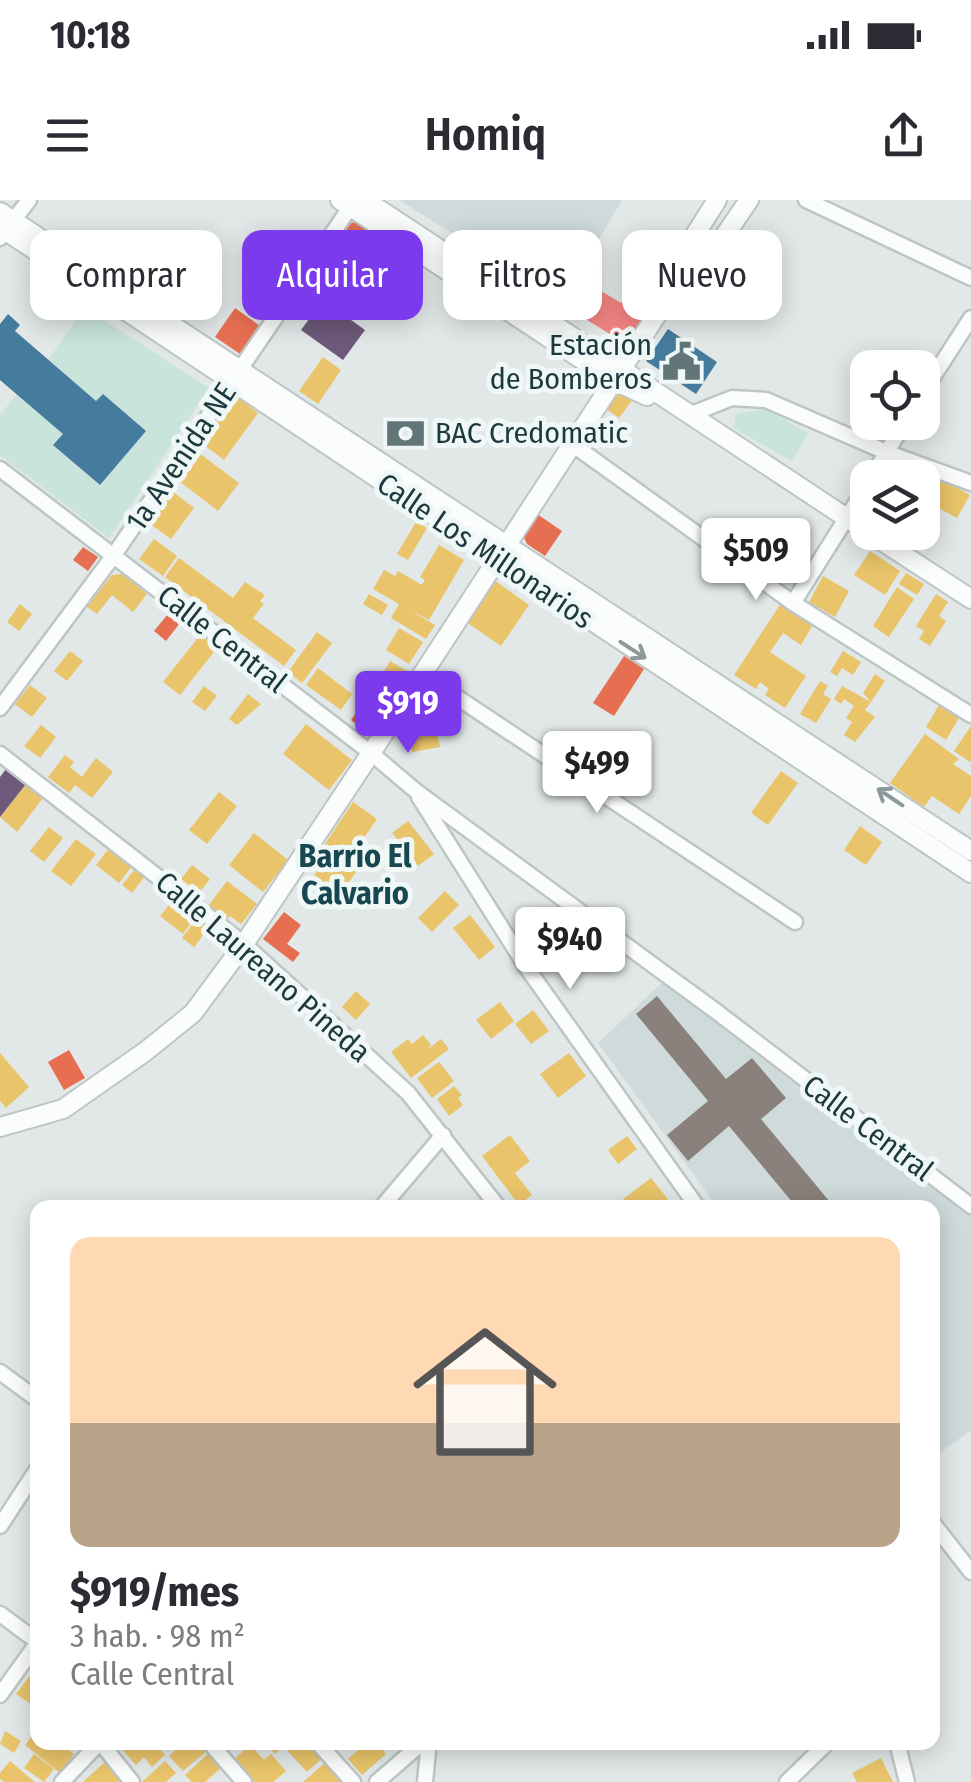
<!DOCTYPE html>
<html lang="es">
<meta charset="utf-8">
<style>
:root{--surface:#fff;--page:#f2f2f3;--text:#2b2b33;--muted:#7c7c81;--line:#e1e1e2;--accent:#7c3aed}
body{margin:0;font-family:"Fira Sans Condensed",sans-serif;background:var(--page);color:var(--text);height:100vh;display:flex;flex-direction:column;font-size:38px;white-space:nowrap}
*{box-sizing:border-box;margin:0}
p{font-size:32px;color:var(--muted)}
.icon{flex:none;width:55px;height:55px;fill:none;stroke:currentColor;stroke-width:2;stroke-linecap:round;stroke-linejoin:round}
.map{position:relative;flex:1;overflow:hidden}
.sheet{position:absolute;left:30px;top:1000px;width:910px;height:550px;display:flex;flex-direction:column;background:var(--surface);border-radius:20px;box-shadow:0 5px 25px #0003}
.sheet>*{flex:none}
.banner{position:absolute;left:30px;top:30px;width:912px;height:90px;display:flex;gap:20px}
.buttons{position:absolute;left:850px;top:150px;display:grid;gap:20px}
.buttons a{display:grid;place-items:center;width:90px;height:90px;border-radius:20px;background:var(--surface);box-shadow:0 5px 25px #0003;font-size:50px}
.price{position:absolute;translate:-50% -85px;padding:0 22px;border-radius:10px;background:#fff;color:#222;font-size:32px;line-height:65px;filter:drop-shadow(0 2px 5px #0008)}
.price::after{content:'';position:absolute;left:50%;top:60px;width:30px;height:22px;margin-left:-15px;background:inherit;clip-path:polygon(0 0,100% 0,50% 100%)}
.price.selected{background:var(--accent);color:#fff}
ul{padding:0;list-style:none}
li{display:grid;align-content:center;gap:20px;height:530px;padding:0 40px}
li+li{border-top:2px solid var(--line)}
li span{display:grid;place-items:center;height:310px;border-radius:20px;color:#555}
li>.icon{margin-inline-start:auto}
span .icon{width:180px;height:180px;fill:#fffc;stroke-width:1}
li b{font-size:42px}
.tag{padding:0 35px;border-radius:20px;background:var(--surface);box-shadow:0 5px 25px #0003;font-size:35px;line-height:90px}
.tag.selected{background:var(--accent);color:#fff}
.status{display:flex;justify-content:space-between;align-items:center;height:70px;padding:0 50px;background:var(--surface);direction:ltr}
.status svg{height:28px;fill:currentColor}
header{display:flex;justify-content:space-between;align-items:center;height:130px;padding:0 40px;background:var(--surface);font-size:45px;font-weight:600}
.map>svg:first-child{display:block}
.built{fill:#cfdada}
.green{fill:#c9e4db}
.homes{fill:#e9c46a}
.shops{fill:#e76f51}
.offices{fill:#6d597a}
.health{fill:#f28482}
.public{fill:#457b9d}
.industry{fill:#8a817c}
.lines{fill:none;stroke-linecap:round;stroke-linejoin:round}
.minor-casing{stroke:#bec5c5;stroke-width:19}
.tertiary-casing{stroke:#bec5c5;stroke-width:22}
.minor{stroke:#fbfcfc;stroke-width:14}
.tertiary{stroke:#fbfcfc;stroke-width:18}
.oneway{stroke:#8c9a9c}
.labels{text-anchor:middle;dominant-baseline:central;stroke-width:10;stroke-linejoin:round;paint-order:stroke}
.poi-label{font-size:30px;fill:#1d393d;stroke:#eff8f7;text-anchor:end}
.street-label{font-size:30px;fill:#1d393d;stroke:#eff8f7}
.neighbourhood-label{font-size:32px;font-weight:bold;fill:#174851;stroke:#eff8f7}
</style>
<div class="status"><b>10:18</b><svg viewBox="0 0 49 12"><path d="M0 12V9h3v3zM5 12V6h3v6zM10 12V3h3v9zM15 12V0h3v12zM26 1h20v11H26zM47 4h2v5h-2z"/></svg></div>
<header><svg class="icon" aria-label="menu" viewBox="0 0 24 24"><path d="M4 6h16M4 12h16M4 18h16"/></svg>Homiq<svg class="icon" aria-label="share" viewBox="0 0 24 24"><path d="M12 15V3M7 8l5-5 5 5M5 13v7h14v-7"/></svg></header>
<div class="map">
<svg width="971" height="1582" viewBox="0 0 971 1582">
<rect width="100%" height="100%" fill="#e2e8e8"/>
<g class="built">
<path d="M399,0H622L562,102Z"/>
<path d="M665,780L971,1009V1230L933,1258L932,1008L717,1007L598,843Z"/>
</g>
<g class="green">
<path d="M85,108L209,188L109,338L0,255V215L17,194L63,234L54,245L99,285L145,231L103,194L96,201L48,160Z"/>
<path d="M765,209L808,233L792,261L733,228L736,214Z"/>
</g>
<g class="homes">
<path d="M323,157L341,170L318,204L299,191Z"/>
<path d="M619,189L633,199L619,218L605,208Z"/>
<path d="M235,195L258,213L224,260L200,242Z"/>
<path d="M199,253L239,283L218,311L179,281Z"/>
<path d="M933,275L970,295L957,318L922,299Z"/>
<path d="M172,291L194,308L171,339L146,321Z"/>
<path d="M416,322L427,328L408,360L397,354Z"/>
<path d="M154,339L177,356L163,376L139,359Z"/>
<path d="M439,345L464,360L429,420L408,409L435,425L426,439L391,418L399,404L373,389L384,370L395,376L398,371L422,385L425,380L420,377Z"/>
<path d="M870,351L900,371L885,395L854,375Z"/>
<path d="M179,358L233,398L245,382L265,395L260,401L264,404L253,418L296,450L284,466L165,377Z"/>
<path d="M906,373L924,384L917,395L899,384Z"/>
<path d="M122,374L147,394L133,412L112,395L97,414L87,407L112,375Z"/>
<path d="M823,376L849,391L835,417L809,402Z"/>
<path d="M494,380L529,405L501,446L465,421Z"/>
<path d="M897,387L914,399L889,437L873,426Z"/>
<path d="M369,394L388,405L382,415L363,404Z"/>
<path d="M936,394L948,402L939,416L946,421L930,446L919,439L924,431L916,426Z"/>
<path d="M783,400L815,421L801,445L783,433L770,452L806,476L785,508L765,495L769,489L760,482L756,489L734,475Z"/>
<path d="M20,404L32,414L19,431L7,422Z"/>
<path d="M399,428L423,442L409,464L386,450Z"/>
<path d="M317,432L332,443L302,483L288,472Z"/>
<path d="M200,435L217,448L180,495L163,482Z"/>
<path d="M70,451L83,461L67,481L54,471Z"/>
<path d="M843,451L861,462L853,475L842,468L837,476L830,472Z"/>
<path d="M390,461L407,471L399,485L386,477L381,486L368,479L373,470L382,475Z"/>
<path d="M318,468L352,494L341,510L306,485Z"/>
<path d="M875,474L885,481L871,502L863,493Z"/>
<path d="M820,481L828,486L823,494L831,499L816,523L800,514Z"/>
<path d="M30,485L47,498L32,517L15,504Z"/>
<path d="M204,486L217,496L205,511L192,502Z"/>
<path d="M842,486L871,502L865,510L875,517L855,542L844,535L852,522L846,518L854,506L844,499L841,504L834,499Z"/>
<path d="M248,494L261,504L237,525L229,519Z"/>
<path d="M939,505L959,518L946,540L926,527Z"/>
<path d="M306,524L352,560L329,590L283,554Z"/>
<path d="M41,525L56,537L40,558L24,546Z"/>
<path d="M971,526V560L970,562L954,551Z"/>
<path d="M436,529L440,547L412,552L409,535Z"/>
<path d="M925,534L959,559L953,564L971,576V596L959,614L932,596L924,607L890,583Z"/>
<path d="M65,555L74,562L70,567L82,577L96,558L113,572L92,598L75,585L69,593L48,577Z"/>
<path d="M781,571L798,583L768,625L751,613Z"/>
<path d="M26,584L43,598L17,632L0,617Z"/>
<path d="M219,592L237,606L207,644L189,630Z"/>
<path d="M353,602L377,619L354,652L365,659L339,696L313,677L320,667L313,662Z"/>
<path d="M408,621L434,654L418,666L392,633Z"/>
<path d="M860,626L882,642L866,665L844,650Z"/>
<path d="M49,627L63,638L44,662L30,651Z"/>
<path d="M254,633L288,660L263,692L229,665Z"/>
<path d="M76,639L96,654L71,686L51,671Z"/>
<path d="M110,647L133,665L119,683L96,665Z"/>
<path d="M192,665L210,679L199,693L181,679Z"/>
<path d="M135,669L145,676L132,693L122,685Z"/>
<path d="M227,681L257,704L241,724L230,716L227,719L209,705Z"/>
<path d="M445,691L459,705L432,732L418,718Z"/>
<path d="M174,699L196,716L183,734L160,716Z"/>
<path d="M470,715L495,747L479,760L453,728Z"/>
<path d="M198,717L209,727L194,747L182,738Z"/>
<path d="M356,791L370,804L356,820L342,807Z"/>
<path d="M500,802L514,821L491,839L476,820Z"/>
<path d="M533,810L549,831L531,844L515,824Z"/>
<path d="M423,835L431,845L427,850L441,839L449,849L411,878L391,852L408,839L412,844Z"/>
<path d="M0,853L29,887L6,908L0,901Z"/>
<path d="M569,853L586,876L558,898L540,874Z"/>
<path d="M439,862L454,881L432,898L417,878Z"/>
<path d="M454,886L462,895L458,898L463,905L449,916L437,899Z"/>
<path d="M510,935L530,961L515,973L532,995L519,1005L482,956Z"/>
<path d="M627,936L637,949L618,964L608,950Z"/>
<path d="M651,978L668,999L656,1008H630L623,999Z"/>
<path d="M38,1465V1509L16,1494Z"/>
<path d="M38,1528V1542H59L74,1554L60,1573L25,1545Z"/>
<path d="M5,1531L21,1541L14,1553L0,1544Z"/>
<path d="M126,1542H154L165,1555L152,1567L144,1557L136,1565L120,1547Z"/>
<path d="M184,1542H201L208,1550L183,1571L169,1556Z"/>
<path d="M265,1542H312L325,1556L307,1572L283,1546L275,1554Z"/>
<path d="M367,1542H376L386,1554L362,1575L348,1559Z"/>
<path d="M250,1545L264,1560L271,1554L286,1571L273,1582H251L232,1561Z"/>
<path d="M209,1553L221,1568L205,1582H192L185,1575Z"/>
<path d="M34,1554L54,1569L44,1582L24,1568Z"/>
<path d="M881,1558L893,1582H857L852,1573Z"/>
<path d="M107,1560L127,1582H83Z"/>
<path d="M10,1561L35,1582H4L0,1579V1573Z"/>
<path d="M165,1561L176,1573L166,1582H142Z"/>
<path d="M327,1561L345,1582H303Z"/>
</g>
<g class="shops">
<path d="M361,21L373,29L364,42L346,30L351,23Z"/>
<path d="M289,40L304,51L296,62L281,51Z"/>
<path d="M126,55L139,63L130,79L117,71Z"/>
<path d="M235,108L260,126L240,154L215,137Z"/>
<path d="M537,314L562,331L545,356L527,344L523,336Z"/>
<path d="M83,347L98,357L88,371L73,360Z"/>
<path d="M168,414L180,423L166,441L154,431Z"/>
<path d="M624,456L644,469L614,516L593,503Z"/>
<path d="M367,498L384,510L368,533L351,520Z"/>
<path d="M284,712L301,725L287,744L300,753L293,762L263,739Z"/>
<path d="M69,850L85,878L64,890L48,862Z"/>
</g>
<g class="offices">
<path d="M323,100L365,130L343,160L301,130Z"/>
<path d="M6,569L26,584L0,617V577Z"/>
</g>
<path class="health" d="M635,81L656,95L626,144L579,115L596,88L621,103Z"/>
<g class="public">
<path d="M8,114L20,125L15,131L96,201L103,194L146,231L100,285L53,245L63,234L0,180V124Z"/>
<path d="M668,129L717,162L696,194L646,161Z"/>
</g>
<path class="industry" d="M657,796L726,879L752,858L786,898L761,919L835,1008H788L793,1003L729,926L688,961L667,935L708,901L636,814Z"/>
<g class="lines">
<defs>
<g id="minor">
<path d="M806,0L971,78"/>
<path d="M0,38L29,0"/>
<path d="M922,194L971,118"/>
<path d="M689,215L732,198L766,200L886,252L971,283"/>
<path d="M572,244L793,403L971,515"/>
<path d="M0,269L371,553L417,592L717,812L971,1006"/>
<path d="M871,278L905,222"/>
<path d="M793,403L868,284"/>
<path d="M422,474L795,722"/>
<path d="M0,508L114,355L355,0"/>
<path d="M0,554L244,744L408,893L499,1008"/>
<path d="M419,597L527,768L698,1008"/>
<path d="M381,1008L443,935"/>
<path d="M0,1172L38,1200"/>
<path d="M932,1322L971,1372"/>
<path d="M0,1326L38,1268"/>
<path d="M0,1414L38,1442"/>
<path d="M0,1495L38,1442"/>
<path d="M100,1542L132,1582"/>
<path d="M209,1542L244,1582"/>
<path d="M317,1542L353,1582"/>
<path d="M424,1542L428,1551L425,1582"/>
<path d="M897,1542L907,1582"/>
<path d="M62,1582L100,1542"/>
<path d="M377,1582L423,1542"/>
<path d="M787,1582L828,1542"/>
</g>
<g id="tertiary">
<path d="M340,0L613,180L647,196"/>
<path d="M365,0L868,332"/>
<path d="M0,12L971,651"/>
<path d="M0,27L971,673"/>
<path d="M658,113L691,85L749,0"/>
<path d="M868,332L971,399"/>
<path d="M0,927L63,909L146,851L193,813L244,744L371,553L658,113L671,73L717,0"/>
</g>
</defs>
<use href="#minor" class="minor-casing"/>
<use href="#tertiary" class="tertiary-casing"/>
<use href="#minor" class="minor"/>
<use href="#tertiary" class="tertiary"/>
</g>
<defs><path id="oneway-shaft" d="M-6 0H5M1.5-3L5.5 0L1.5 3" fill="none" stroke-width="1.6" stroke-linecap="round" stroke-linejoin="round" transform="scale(2.5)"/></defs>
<g class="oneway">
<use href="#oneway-shaft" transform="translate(633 450) rotate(33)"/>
<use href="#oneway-shaft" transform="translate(890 597) rotate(-146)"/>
</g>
<defs>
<symbol id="civic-bare" viewBox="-9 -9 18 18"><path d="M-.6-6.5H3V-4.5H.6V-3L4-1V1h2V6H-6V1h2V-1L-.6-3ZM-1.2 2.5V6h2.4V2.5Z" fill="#627679" stroke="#eff8f7" stroke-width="2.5" paint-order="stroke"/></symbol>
<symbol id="bank-bare" viewBox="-9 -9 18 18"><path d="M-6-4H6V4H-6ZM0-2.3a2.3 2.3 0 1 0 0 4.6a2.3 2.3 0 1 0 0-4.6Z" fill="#627679" stroke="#eff8f7" stroke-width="2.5" paint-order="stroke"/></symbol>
</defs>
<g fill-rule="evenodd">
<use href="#civic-bare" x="654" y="134" width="55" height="55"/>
<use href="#bank-bare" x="378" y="206" width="55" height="55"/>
</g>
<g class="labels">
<g class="poi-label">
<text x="652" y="145">Estación<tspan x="652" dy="34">de Bomberos</tspan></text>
<text x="435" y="233" text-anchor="start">BAC Credomatic</text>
</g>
<g class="street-label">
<text transform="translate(181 257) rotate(-56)">1a Avenida NE</text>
<text transform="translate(485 351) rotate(34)">Calle Los Millonarios</text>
<text transform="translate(222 439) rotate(38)">Calle Central</text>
<text transform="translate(263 767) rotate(41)">Calle Laureano Pineda</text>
<text transform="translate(868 928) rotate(37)">Calle Central</text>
</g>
<g class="neighbourhood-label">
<text x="355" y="656">Barrio El<tspan x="355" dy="37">Calvario</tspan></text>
</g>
</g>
</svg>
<div class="buttons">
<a><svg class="icon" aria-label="locate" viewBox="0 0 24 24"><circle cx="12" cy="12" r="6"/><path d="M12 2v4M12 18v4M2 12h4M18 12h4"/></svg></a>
<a><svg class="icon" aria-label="layers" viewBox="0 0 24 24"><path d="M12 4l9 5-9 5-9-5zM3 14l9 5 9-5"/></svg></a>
</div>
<b class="price" style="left:756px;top:403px">$509</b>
<b class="price selected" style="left:408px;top:556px">$919</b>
<b class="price" style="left:597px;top:616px">$499</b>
<b class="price" style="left:570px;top:792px">$940</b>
<div class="banner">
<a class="tag">Comprar</a>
<a class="tag selected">Alquilar</a>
<a class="tag">Filtros</a>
<a class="tag">Nuevo</a>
</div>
<section class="sheet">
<ul>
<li><span style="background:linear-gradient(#ffd9b3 60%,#b9a48a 0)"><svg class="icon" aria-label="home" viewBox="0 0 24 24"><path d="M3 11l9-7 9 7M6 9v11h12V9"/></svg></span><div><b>$919/mes</b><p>3 hab. · 98 m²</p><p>Calle Central</p></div></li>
</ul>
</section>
</div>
